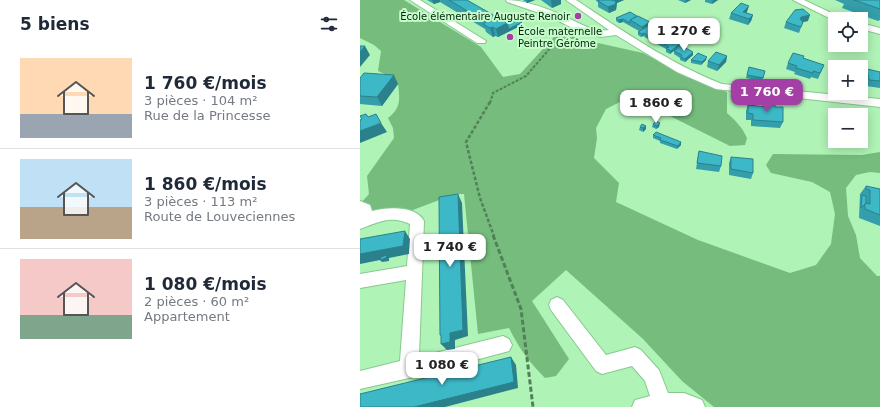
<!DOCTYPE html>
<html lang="fr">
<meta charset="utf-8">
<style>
:root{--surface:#fff;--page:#f2f2f3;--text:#1f2937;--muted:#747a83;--line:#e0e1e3;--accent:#a440a5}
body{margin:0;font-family:"DejaVu Sans",sans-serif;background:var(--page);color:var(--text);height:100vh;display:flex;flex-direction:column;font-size:15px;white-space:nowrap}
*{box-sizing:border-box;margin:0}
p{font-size:13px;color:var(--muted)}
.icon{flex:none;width:22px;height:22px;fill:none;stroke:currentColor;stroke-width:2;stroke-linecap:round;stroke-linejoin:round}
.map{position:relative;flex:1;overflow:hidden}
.details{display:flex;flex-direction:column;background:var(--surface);width:360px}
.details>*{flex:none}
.fabs{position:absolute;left:468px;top:12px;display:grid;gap:8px}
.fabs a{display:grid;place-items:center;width:40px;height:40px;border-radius:0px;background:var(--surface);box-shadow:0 2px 10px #0003;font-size:20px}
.price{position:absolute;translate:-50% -34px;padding:0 9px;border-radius:8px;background:#fff;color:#222;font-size:13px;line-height:26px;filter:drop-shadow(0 1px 2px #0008)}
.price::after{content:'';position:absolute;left:50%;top:24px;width:12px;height:9px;margin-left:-6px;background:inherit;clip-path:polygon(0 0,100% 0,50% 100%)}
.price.active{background:var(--accent);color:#fff}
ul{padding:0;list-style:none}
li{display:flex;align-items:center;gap:12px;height:100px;padding:0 20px}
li+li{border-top:1px solid var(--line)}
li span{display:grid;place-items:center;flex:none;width:112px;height:80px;border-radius:0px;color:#555}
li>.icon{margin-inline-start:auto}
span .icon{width:48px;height:48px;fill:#fffc;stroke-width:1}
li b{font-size:17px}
h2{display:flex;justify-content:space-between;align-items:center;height:48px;padding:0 20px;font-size:17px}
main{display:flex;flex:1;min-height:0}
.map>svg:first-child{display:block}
.forest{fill:#75bc7d}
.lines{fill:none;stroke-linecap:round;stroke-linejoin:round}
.minor-casing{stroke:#86c98e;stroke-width:2}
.path-far2{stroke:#528058;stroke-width:2;stroke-dasharray:3 1.5;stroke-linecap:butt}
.path-far1{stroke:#528058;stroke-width:2.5;stroke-dasharray:3.5 2;stroke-linecap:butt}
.path{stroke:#528058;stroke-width:3;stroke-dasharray:5 2.5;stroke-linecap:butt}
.minor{fill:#fff;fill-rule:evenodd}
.wall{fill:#349eab}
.shaded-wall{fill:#2b818b}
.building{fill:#3db8c7;stroke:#2b818b}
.poi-dot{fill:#a440a5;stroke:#c7fdcc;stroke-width:1.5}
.labels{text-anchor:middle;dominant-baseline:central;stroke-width:4;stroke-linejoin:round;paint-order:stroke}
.far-poi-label{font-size:10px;fill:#06220b;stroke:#c7fdcc;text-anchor:end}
</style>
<main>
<section class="details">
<h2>5 biens<svg class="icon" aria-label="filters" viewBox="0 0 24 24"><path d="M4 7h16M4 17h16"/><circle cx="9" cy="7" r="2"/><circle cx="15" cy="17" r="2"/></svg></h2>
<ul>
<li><span style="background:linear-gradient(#ffd9b3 70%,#9aa5b1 0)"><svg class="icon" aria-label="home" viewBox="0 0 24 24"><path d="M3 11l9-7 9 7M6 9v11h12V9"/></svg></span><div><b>1 760 €/mois</b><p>3 pièces · 104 m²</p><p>Rue de la Princesse</p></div></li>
<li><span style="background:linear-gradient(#bfe0f5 60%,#b9a48a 0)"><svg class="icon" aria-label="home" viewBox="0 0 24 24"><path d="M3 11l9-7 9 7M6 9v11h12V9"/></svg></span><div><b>1 860 €/mois</b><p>3 pièces · 113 m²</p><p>Route de Louveciennes</p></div></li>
<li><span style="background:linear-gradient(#f6c9c9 70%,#7fa58c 0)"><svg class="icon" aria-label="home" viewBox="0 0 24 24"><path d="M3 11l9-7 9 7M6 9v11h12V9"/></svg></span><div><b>1 080 €/mois</b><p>2 pièces · 60 m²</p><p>Appartement</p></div></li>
</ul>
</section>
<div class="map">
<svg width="520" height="407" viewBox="0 0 520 407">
<rect width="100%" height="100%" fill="#aff3b6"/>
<path class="forest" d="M0,0H44L121,47L143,77L160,74L204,26L220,39L283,53L341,83L367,92V113C376,121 382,127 387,138L385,145L370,146L276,99L260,102L246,109L236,128L237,138L234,158L259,183L256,202L338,240L430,273L456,265L471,244L475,214L470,192L452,182L411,173L406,165L413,154L502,155L520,152V173L510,172L496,175L486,188L488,216L496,235L500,258L517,276H520V407H354L322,381L283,339L206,270L172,301L209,359L196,376L185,378C168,361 159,348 149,328L118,334L104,194H95L29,219L6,217L0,204L9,194L7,176L34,138L33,128L28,118C41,108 40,99 38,84L27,75L18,71L21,51L14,45L0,38Z"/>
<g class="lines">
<defs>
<g id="minor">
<path d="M50,0H60L126,41L125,43H117Z"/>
<path d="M146,0C163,0 180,6 197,13C215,20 229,32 249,30L206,0H216C263,31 309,63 362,84L520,99V107L356,89L317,72L256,35L241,37L220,32L191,17L147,2Z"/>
<path d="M433,0H444L484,19H475V21Z"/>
<path d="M501,23L520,28V34L501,29Z"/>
<path d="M0,201L10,205L12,211C27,207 56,205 64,221L59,357L143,336L149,339L152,345L149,351L49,378L0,389V371L40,361L46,280L0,288V274L47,266L50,224C30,215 19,222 0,229Z"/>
<path d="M197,297L203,300L246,355L275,347L281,350L299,370L308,393H324L342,400L345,407H272L275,400L290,396L285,381L272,366L242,374L236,371L191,310L189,305L191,300Z"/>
</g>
</defs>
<use href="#minor" class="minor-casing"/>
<path class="path-far2" d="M130,103L133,93L166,76L205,31"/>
<path class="path-far1" d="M130,102L106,142L120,198L134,236"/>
<path class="path" d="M133,235L161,309L173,407"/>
<use href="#minor" class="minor"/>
</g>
<g class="wall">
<path d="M67,0H107L147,23L162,25L138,37L135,36L133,37L126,32L125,29L80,2L74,4Z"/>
<path d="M163,0H175L167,3Z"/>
<path d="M181,0H201V4L192,8Z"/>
<path d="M236,0H264L257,3L256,10L249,13L238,7V2L236,1Z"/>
<path d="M318,0H331L325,3Z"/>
<path d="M345,0H358L352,4L345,2Z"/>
<path d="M475,0H520V20L518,21L482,8L484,4Z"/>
<path d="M270,12L290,27L296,34L320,46L310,54L306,52V49L290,40L291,37L288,39L283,36L281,37L278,35V32L279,31L263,22L259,23L256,21V18Z"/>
<path d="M387,12L386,13L393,15L391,21L388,25L369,19L371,13Z"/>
<path d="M448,21L443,22L439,33L424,28L426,22Z"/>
<path d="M314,51L333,55L325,62L320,60V58L314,54Z"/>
<path d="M367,56L366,62L357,71L347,67L348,61Z"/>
<path d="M443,59L464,65L458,79L451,77L450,79L434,74L435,72L426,69L428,63Z"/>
<path d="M331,60H346L341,65L331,63Z"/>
<path d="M389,67L405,71L402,81L386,78Z"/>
<path d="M507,69L520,72V88L506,86L504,75Z"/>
<path d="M0,78L38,84L22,106L0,104Z"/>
<path d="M406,103L415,107L423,122L420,128L391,126V120H386V111L388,105L404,107Z"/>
<path d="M293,124L299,127L296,129L292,127Z"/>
<path d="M286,126V129L283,132L279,130L280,127Z"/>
<path d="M293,135L321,142V145L317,149L300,143V141L293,138Z"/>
<path d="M339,151L361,166L359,172L336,169Z"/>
<path d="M371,157L393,173L391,179L369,175V163Z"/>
<path d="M506,186L520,189V226L499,218L500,194Z"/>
</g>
<g class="shaded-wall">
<path d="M72,0H80V2L74,4Z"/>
<path d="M167,0H175L167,3Z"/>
<path d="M191,0H201V4L192,8Z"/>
<path d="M255,0H264L257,3L256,10L249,13L248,7L255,5Z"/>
<path d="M326,0H331L325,3Z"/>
<path d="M353,0H358L352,4Z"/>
<path d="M389,6L387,12L383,17V12Z"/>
<path d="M393,15L391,21L388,25L389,19Z"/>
<path d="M450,15L448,21L439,23L438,25L441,17Z"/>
<path d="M263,19V22L259,23V20Z"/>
<path d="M162,22V25L138,37L136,29L147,23Z"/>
<path d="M290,22V29L282,33V27Z"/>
<path d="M133,27L135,36L133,37L130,28Z"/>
<path d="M297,31L296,34L291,36V37L288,39L289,36Z"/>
<path d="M284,33L283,36L281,37L282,34Z"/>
<path d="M321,43L320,46L310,54L311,51Z"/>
<path d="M5,46L10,55L0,67V52Z"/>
<path d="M333,52V55L325,62V59Z"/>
<path d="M367,56L366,62L357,71L359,65Z"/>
<path d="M347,57L346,60L341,65L342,62Z"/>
<path d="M34,75L38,84L22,106L17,97Z"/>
<path d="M21,123L27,132L0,143V131Z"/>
<path d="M300,123L299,127L296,129L297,126Z"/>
<path d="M286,126V129L283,132V128Z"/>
<path d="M321,142V145L317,149L318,146Z"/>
<path d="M98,194L102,203L108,336L95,340V349L87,350L81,344L90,333Z"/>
<path d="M45,231L50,239L49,254L29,258V261L22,262L20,260L0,264V254Z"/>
<path d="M151,357L156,365L158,388L85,407H54Z"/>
</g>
<g class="building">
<path d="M89,0H107L147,23L136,29L133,27L130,28L123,24L126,22Z"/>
<path d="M239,0H252L257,2L255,3L256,4L248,7L238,1Z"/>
<path d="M494,0H520V9Z"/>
<path d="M381,3L389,6L383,12L393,15L389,19L371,13Z"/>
<path d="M443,9L450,15L441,17L440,19L443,22L441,27L426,22L435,10Z"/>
<path d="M270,12L277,16L270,20V23L263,19L259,20L256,18Z"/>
<path d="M278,16L290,22L282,27L270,20Z"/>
<path d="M156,19L162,22L149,29L147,23Z"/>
<path d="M288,26L297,31L289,36L284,33L282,34L278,32Z"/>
<path d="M296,34L308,40L311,38L321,43L311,51L306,48L309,47L291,36Z"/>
<path d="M0,46H5L0,52Z"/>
<path d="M322,46L333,52L325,59L321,57L322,55L314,51Z"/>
<path d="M356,52L367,56L359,65L348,61Z"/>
<path d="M338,53L347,57L342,62L331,60Z"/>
<path d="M433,53L444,56L443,58L464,65L460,73L453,71V73L436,68L437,66L428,63Z"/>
<path d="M389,67L405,71L403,78L387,75Z"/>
<path d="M507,69L520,72V81L509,80Z"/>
<path d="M4,73L34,75L17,97L0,96V78Z"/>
<path d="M406,103L415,104V107H423V122L393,120V114L388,113V105L406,107Z"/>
<path d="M6,114L8,117L16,114L21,123L0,131V120L2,119L0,116Z"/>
<path d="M296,121L300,123L297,126L293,124Z"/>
<path d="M282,124L286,126L283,128L280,127Z"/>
<path d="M296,132L321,142L318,146L300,140L301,138L293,135Z"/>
<path d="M339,151L362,156L361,166L337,163Z"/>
<path d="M371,157L393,159V173L371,169Z"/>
<path d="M506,186L520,189V215L505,209V203L510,204V190L506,189Z"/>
<path d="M98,194L103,330L90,333V342L81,344V335H80L79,197Z"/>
<path d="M502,195L506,196V203L501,208Z"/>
<path d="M45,231L43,246L0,254V239Z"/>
<path d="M27,255L26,258L20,260L21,257Z"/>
<path d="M151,357L154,382L54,407H0V394Z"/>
</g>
<g class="poi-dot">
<circle cx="218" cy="16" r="4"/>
<circle cx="150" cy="37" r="4"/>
</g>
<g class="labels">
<g class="far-poi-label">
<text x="210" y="16">École élémentaire Auguste Renoir</text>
<text x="158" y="31" text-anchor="start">École maternelle<tspan x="158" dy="12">Peintre Gérôme</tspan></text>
</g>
</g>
</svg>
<div class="fabs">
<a><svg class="icon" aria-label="locate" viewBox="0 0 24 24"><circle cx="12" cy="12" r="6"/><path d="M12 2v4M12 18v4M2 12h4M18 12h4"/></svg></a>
<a>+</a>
<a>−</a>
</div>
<b class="price" style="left:324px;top:52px">1 270 €</b>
<b class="price active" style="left:407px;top:113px">1 760 €</b>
<b class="price" style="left:296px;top:124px">1 860 €</b>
<b class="price" style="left:90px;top:268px">1 740 €</b>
<b class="price" style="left:82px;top:386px">1 080 €</b>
</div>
</main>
